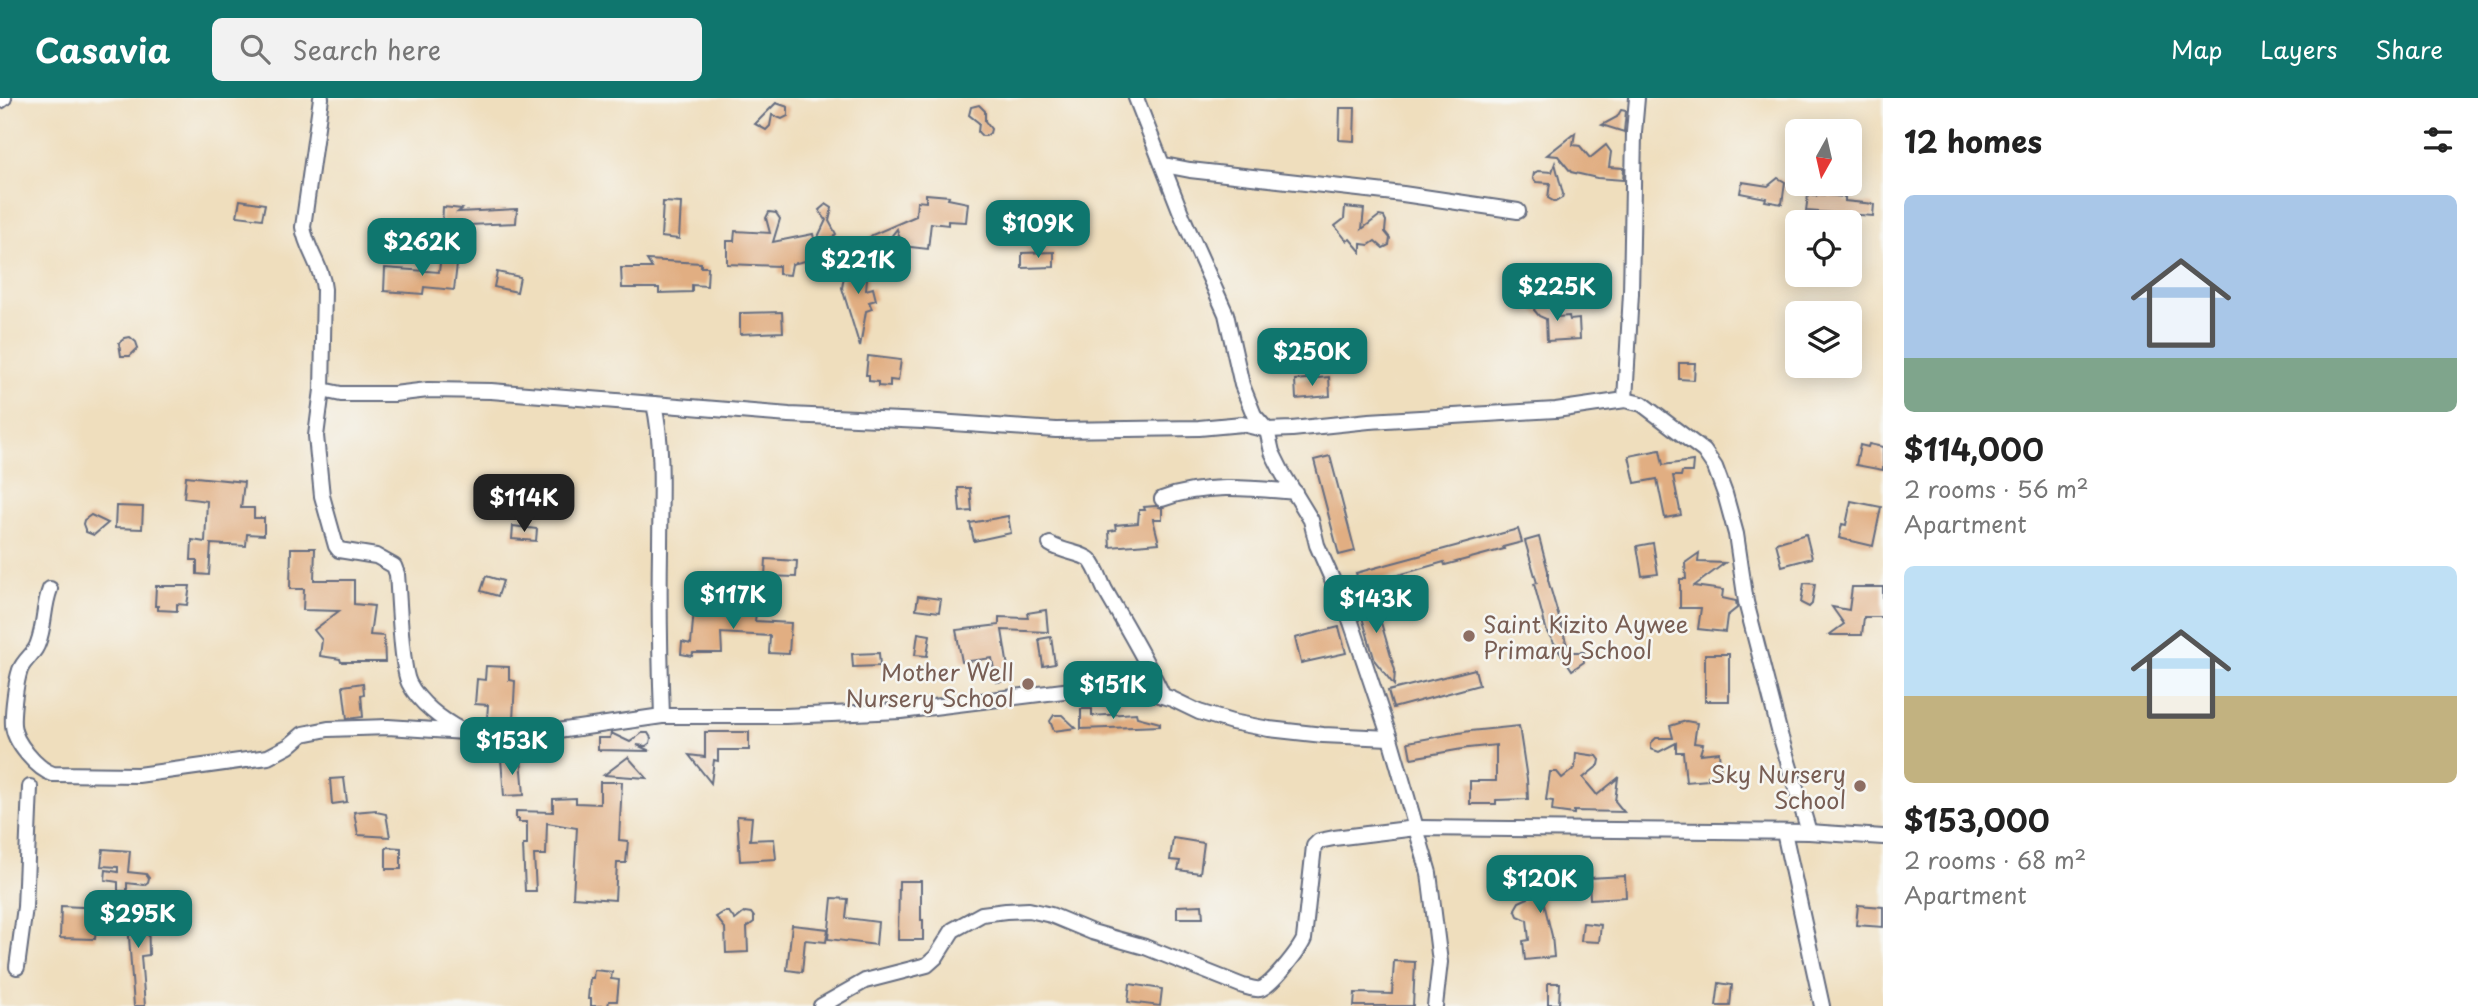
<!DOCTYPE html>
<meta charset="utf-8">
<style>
:root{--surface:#fff;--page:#f2f2f2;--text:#222;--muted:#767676;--accent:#0f766e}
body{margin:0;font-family:"Playpen Sans",sans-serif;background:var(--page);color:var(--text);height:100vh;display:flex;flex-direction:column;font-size:26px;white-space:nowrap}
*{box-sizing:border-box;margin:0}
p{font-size:23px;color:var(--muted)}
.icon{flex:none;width:38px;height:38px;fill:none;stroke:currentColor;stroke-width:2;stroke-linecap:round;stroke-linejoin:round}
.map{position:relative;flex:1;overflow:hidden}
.sheet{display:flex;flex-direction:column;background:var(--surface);width:595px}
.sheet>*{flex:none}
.needle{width:46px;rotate:188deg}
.tools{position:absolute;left:1785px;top:21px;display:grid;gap:14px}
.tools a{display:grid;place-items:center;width:77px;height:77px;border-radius:10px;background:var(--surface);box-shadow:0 4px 18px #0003;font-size:35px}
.price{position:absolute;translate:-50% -60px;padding:0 16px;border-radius:14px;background:var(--accent);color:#fff;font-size:23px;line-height:46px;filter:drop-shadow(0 2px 4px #0008)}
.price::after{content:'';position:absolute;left:50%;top:42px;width:21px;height:16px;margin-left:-10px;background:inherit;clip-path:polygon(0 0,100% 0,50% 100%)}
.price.on{background:#222;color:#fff}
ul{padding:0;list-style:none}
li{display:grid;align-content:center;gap:14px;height:371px;padding:0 21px}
li span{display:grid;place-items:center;height:217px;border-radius:10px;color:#555}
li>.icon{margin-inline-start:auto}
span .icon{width:126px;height:126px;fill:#fffc;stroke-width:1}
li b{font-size:30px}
h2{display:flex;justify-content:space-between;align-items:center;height:84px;padding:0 21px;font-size:30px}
header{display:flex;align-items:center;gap:42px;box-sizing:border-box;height:98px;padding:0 35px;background:var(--accent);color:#fff}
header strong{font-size:33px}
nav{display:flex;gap:38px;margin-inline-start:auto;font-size:24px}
.search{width:490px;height:63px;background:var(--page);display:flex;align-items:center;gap:18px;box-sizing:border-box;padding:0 24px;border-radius:10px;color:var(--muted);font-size:26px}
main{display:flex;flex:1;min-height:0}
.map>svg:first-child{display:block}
.building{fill:#e1ae82}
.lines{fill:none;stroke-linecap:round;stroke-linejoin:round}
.minor-casing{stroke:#656c7f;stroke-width:18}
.minor{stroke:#fff;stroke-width:14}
.education-dot{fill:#8d6e63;stroke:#f6f6f2;stroke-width:2.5}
.labels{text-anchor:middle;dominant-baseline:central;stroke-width:5;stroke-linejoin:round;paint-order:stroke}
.education-label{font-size:23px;fill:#785e54;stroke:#f6f6f2;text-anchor:end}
</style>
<header>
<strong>Casavia</strong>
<div class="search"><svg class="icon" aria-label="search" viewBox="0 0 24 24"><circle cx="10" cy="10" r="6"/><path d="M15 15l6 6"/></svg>Search here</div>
<nav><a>Map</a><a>Layers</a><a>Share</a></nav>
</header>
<main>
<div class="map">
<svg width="1883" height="908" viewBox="0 0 1883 908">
<rect width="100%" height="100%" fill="#f6f6f2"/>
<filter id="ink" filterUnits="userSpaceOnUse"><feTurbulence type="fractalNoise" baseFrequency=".0143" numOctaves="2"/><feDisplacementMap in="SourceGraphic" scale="14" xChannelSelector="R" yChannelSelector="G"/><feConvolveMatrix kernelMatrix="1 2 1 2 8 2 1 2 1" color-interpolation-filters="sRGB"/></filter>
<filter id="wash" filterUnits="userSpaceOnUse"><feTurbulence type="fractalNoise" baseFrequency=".00686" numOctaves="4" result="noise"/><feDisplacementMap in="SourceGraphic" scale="28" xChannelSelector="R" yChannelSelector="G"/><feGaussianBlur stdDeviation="1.57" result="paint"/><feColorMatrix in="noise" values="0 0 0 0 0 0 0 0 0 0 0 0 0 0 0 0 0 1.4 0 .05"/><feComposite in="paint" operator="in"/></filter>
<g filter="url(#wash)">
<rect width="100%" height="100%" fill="#efdebd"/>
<g id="blocks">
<g class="building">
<path d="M776,5L788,9V18L782,21L772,17L770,28L766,32L755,26Z"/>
<path d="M979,7L985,13V23L991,31L990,35L986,38H982L978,34L979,25L969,17L971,9Z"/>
<path d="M1340,10H1355L1354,43L1339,42Z"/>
<path d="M1621,12L1626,13L1624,34L1602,27L1617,19Z"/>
<path d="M1575,35L1573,47L1580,48L1590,60L1606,47L1611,54L1609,69L1624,70L1623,82L1597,80L1571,74L1558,58L1547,57Z"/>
<path d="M1555,65L1563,96L1562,100L1555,104L1548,100L1550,85L1536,84L1533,80L1534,75L1538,73L1552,74Z"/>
<path d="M1778,80L1785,84L1782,106L1765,103L1766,100L1740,95L1742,84L1768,88Z"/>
<path d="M926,96L949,98L948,101L968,105L966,124L948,123V127L931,125L928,151L902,148L897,131L882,150L875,152L870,148L869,140L872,137L916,118L917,103L926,104Z"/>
<path d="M1817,96L1845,99V103L1874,106L1873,118L1806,113L1808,97L1817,98Z"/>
<path d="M240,102L265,106L262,121L237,118Z"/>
<path d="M663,104L681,105L679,141L661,139Z"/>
<path d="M826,106L832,110L829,123L836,136L831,141L816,143L826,122L819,112Z"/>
<path d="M443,109L462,111L458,114L517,111L516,125L444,128L445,124L442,127Z"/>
<path d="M1345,109L1364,111L1362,131L1379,118L1384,119L1386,123L1385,134L1390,140L1389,147L1383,150L1375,143L1369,147L1361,146V154L1350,141L1347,143L1335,128L1344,121Z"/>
<path d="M769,114L776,115L780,121L773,144L813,136L818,160L792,166L790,177L779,176V168L727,166V143H734L735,133L770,135L766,120Z"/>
<path d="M1054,154V169L1022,170V155Z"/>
<path d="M441,156L458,158L454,192L424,189L423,196L384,193L385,170L439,174Z"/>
<path d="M647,162L701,165V169H708L707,188L692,187V194L659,195V190H622L621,170H652Z"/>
<path d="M846,166L868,169L866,192L873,190L876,202L869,204L872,211L866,213L860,249L842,190Z"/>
<path d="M497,174L520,179L517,194L494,189Z"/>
<path d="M1546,192L1557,219L1569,218L1570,222L1579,221L1580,241L1547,243L1546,221L1539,218L1534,212L1537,204L1545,201Z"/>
<path d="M782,214L783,234L740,236V215Z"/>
<path d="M130,239L136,244L138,250L130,258H121L119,245L125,240Z"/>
<path d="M868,258L901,262L898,283L890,282V289L878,288V284L869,283V277H866Z"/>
<path d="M1679,265H1695L1694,282L1679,281Z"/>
<path d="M1329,279L1330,298L1296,301L1295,282Z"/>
<path d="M1869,346L1883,349V372L1856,367L1860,347L1868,349Z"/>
<path d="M1660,352L1663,367L1693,363L1692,374H1682L1681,378H1673L1681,417L1665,420L1657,381L1635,385L1629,358Z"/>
<path d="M1330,358L1355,453L1339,457L1314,362Z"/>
<path d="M186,378L244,384L241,410H254V420H264V437L247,436L246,448L211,446L209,477L197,476V462H191L192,442L205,444L207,403L184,400Z"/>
<path d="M958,390H970L972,413L960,414Z"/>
<path d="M1851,403L1881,409L1873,448L1839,440L1842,426L1846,427Z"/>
<path d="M116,408L143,409L142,431L115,430Z"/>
<path d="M1156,408L1162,410V421H1153L1159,445L1110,449L1109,433L1116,432L1115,427L1138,425L1139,412H1145L1144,409Z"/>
<path d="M91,417L108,425L94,437L86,434L83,426L84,422Z"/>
<path d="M1008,418L1011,435L974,443L970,425Z"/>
<path d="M513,428L537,431L536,443L512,441Z"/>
<path d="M1518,431L1522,444L1503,449L1504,451L1445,467L1444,464L1360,488L1356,475Z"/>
<path d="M1806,436L1812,460L1782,468L1776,445Z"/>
<path d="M1539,439L1548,473V482L1569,554H1584V564L1572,572L1547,534L1534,486L1537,485L1525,443Z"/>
<path d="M1653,445L1658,476L1642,478L1637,448Z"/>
<path d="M291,450H315L314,482H354V506L374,508L370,537L384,538L385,564H341L340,561L320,558L322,542L314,532L339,513L303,512L304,491H290Z"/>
<path d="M1699,455L1698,464L1725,465L1694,488L1723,492L1722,500L1736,503L1737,510L1727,518L1725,534L1698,531L1701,510H1680V481H1686L1685,465Z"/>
<path d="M766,461L797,463L796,479L765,478Z"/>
<path d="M486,478L503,483L498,498L481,493Z"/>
<path d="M1804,485L1815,486L1812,506L1809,509L1801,505Z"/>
<path d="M156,488H190L187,507L177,506V513L158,512V508H155Z"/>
<path d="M1852,489H1883V519H1864L1862,537H1829L1844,526L1832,509L1849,512Z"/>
<path d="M1372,494L1395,572L1394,587L1375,563L1356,499Z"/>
<path d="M918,498L941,501L939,514L916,511Z"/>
<path d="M694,511L756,515L755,523L791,525L789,556L769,555L770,538L721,535L722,555H693L692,558L681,556L682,544L691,546Z"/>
<path d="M1046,512L1048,534L1002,532L1010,582L996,584L992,560L962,564L956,532L999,527V519L1028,520L1027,515Z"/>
<path d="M1339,529L1346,555L1301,565L1295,540Z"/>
<path d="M918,535L930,537L927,558L915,557Z"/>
<path d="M1051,539L1055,566L1043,568L1039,541Z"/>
<path d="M879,555L880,568L853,569L852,556Z"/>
<rect x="1705" y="556" width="24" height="47"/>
<path d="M486,568L509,569V582L515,583L513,623L487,621L488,607L475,606L477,581L485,582Z"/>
<path d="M1475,571L1479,587L1393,610L1388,593Z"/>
<path d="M363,585L364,596L361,597L363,619L347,621L343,588Z"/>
<path d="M1081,611H1092V618L1136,615L1137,619L1160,625V628L1081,631Z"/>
<path d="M1054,617H1062L1076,630L1054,633L1050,623Z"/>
<path d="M1686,623L1697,625L1694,645L1703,646L1700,656L1719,654L1721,677L1708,678V682L1686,684L1683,654H1676V645L1659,654L1651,651V645L1656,640H1673L1670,628Z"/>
<path d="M1519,628L1527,681L1528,701L1496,702V706H1470V683H1496V647L1468,650L1411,660L1408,644L1470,633Z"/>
<path d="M705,634H749V652H718V663L714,662L711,685L689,657L705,659Z"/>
<path d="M611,635L630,644L642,635H648L651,640L650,645L646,648L637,647L650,653L598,652V640H610Z"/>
<path d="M1576,655L1597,658L1600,662L1599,667L1583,680L1597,697L1618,680L1615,703L1624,714L1574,713V716L1552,713L1553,703L1546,702L1550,674H1557L1562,680L1575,670Z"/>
<path d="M628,659L647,680L604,677Z"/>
<path d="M521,660L524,697L504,698L501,661Z"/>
<path d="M344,680L347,704L332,706L330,681Z"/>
<path d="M600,684H622L619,742L628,743L626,765H617L615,802L573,799L577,730L547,725L546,757H534L536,793H525L523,747H527V724H519V721H516V713L553,714V701L576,700V705L600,706Z"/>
<path d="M376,712V714L386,716L390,739L358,737L354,714Z"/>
<path d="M737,718L752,719L750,742L774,741L776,761L740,763Z"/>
<path d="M1173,740L1204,745L1200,775L1178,772L1180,763L1170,762Z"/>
<path d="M386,749L401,750V771H386Z"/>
<path d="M103,751L130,753L128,774L146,776L149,780L148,784L144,787L127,785V793H118V784L105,782L106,772L118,774V769L101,768Z"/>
<path d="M1548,770L1563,771L1562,794L1541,793L1552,838L1554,859L1525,862L1523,843L1529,842L1527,822L1518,818L1515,811L1519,804L1528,800V793Z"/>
<path d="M1625,778L1626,799L1590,801L1589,780Z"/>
<path d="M899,783H921V822H923V842H898Z"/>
<path d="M832,800L848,801L846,820L878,824L876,847L828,841Z"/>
<path d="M1202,807L1203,820H1177V808Z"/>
<path d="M1858,807L1883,809V829L1856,827Z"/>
<path d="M61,808L103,810L101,830L96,829L95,841L60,840Z"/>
<path d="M148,810L149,857L141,858L145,908H134L127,811Z"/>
<path d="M724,814H729L735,822L745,814L751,815L754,819V824L747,829L748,854L726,855L725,830L716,819Z"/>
<path d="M1583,825L1601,827L1599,844L1581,843Z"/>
<path d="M792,827L828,831L826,844L805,842L802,874L787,872Z"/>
<path d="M1394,863L1415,864L1413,908H1354L1355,895L1392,896Z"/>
<path d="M594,872L612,874L611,881L619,882L617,903H609L608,908H591V901H588L590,880H593Z"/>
<path d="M1548,885H1560L1559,906H1548Z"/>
<path d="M1719,885L1732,887L1730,908H1716Z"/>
<path d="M1130,886L1162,891L1160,908L1128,904Z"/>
</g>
</g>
</g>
<g filter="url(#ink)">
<use href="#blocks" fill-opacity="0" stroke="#656c7f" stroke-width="2"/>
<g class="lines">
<defs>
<g id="minor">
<path d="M321,0L303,129C306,151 322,168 324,191L322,292L316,338L322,398L336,448L339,452L376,458L394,468L397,476C399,498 401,569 409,585C419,605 442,622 461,632"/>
<path d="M1136,0L1183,120L1226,216L1242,287L1254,317L1267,332L1272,354L1283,376L1311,422L1317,447L1351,524L1390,640L1429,775L1440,864L1435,908"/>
<path d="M0,3L4,0"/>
<path d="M1164,67L1190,72L1403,96L1518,113"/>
<path d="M322,292L341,296H394L428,292L491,293L654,306C664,349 660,407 660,451C659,507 660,562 662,618"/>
<path d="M1625,302L1631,195L1634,34L1637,0"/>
<path d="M654,306L789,317L923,323L1056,332L1199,330L1242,326L1267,332L1292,331L1369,323L1556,312L1625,302L1642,306L1704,353L1715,369L1725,396L1736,436L1746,504L1781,640L1809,734"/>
<path d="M1162,401C1204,385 1251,390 1295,394"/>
<path d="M1050,446C1062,454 1083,455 1090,462C1097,470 1100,482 1105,492C1125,527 1146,561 1163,598"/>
<path d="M50,491C43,509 45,527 38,545C35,556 24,561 20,572C16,584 12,614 13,627C14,644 37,671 53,676L138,677L268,659L289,648L303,636L328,631L388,629L465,634H551L662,618H785L901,613L1104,588L1140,591L1172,601L1199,614L1232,624L1269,631L1323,637L1390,640"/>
<path d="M1784,734L1822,908"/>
<path d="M17,869L25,809L30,689"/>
<path d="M821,908L865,883L927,867L936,859L953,832L982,816L1006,813L1029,812L1051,817L1092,834L1145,849L1243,888C1248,889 1255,892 1260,891C1270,890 1300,851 1304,841L1314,748L1319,743L1334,740L1416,730L1809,734L1883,739"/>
</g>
</defs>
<use href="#minor" class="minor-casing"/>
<use href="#minor" class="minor"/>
</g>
</g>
<g class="education-dot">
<circle cx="1469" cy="538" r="7"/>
<circle cx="1028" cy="586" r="7"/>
<circle cx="1860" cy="688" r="7"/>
</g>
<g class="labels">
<g class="education-label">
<text x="1483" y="525" text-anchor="start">Saint Kizito Aywee<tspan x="1483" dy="26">Primary School</tspan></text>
<text x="1014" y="573">Mother Well<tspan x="1014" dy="26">Nursery School</tspan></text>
<text x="1846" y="675">Sky Nursery<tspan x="1846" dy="26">School</tspan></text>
</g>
</g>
</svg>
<div class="tools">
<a><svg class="needle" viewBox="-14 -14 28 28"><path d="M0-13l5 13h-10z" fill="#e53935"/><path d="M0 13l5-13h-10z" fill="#767676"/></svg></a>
<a><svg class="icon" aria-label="locate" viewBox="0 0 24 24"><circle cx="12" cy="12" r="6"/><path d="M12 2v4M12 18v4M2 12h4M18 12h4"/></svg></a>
<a><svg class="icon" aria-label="layers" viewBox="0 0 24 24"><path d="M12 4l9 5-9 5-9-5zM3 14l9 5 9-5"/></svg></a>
</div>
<b class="price" style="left:1038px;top:162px">$109K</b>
<b class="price" style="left:422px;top:180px">$262K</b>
<b class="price" style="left:858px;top:198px">$221K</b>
<b class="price" style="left:1557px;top:225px">$225K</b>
<b class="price" style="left:1312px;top:290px">$250K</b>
<b class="price on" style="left:524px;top:436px">$114K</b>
<b class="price" style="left:733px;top:533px">$117K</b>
<b class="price" style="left:1376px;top:537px">$143K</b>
<b class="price" style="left:1113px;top:623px">$151K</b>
<b class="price" style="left:512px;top:679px">$153K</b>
<b class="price" style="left:1540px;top:817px">$120K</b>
<b class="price" style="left:138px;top:852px">$295K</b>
</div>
<section class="sheet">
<h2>12 homes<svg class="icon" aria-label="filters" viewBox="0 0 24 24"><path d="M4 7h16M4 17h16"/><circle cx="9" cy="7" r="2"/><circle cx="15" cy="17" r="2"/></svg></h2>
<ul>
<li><span style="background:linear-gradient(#a9c7e8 75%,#7fa58c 0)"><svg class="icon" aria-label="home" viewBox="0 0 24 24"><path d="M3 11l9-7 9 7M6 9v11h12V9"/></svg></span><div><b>$114,000</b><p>2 rooms · 56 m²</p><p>Apartment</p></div></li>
<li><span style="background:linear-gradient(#bfe0f5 60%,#c2b280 0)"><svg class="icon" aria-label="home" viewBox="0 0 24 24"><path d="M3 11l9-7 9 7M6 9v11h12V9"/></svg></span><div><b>$153,000</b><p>2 rooms · 68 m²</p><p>Apartment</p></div></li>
</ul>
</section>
</main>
